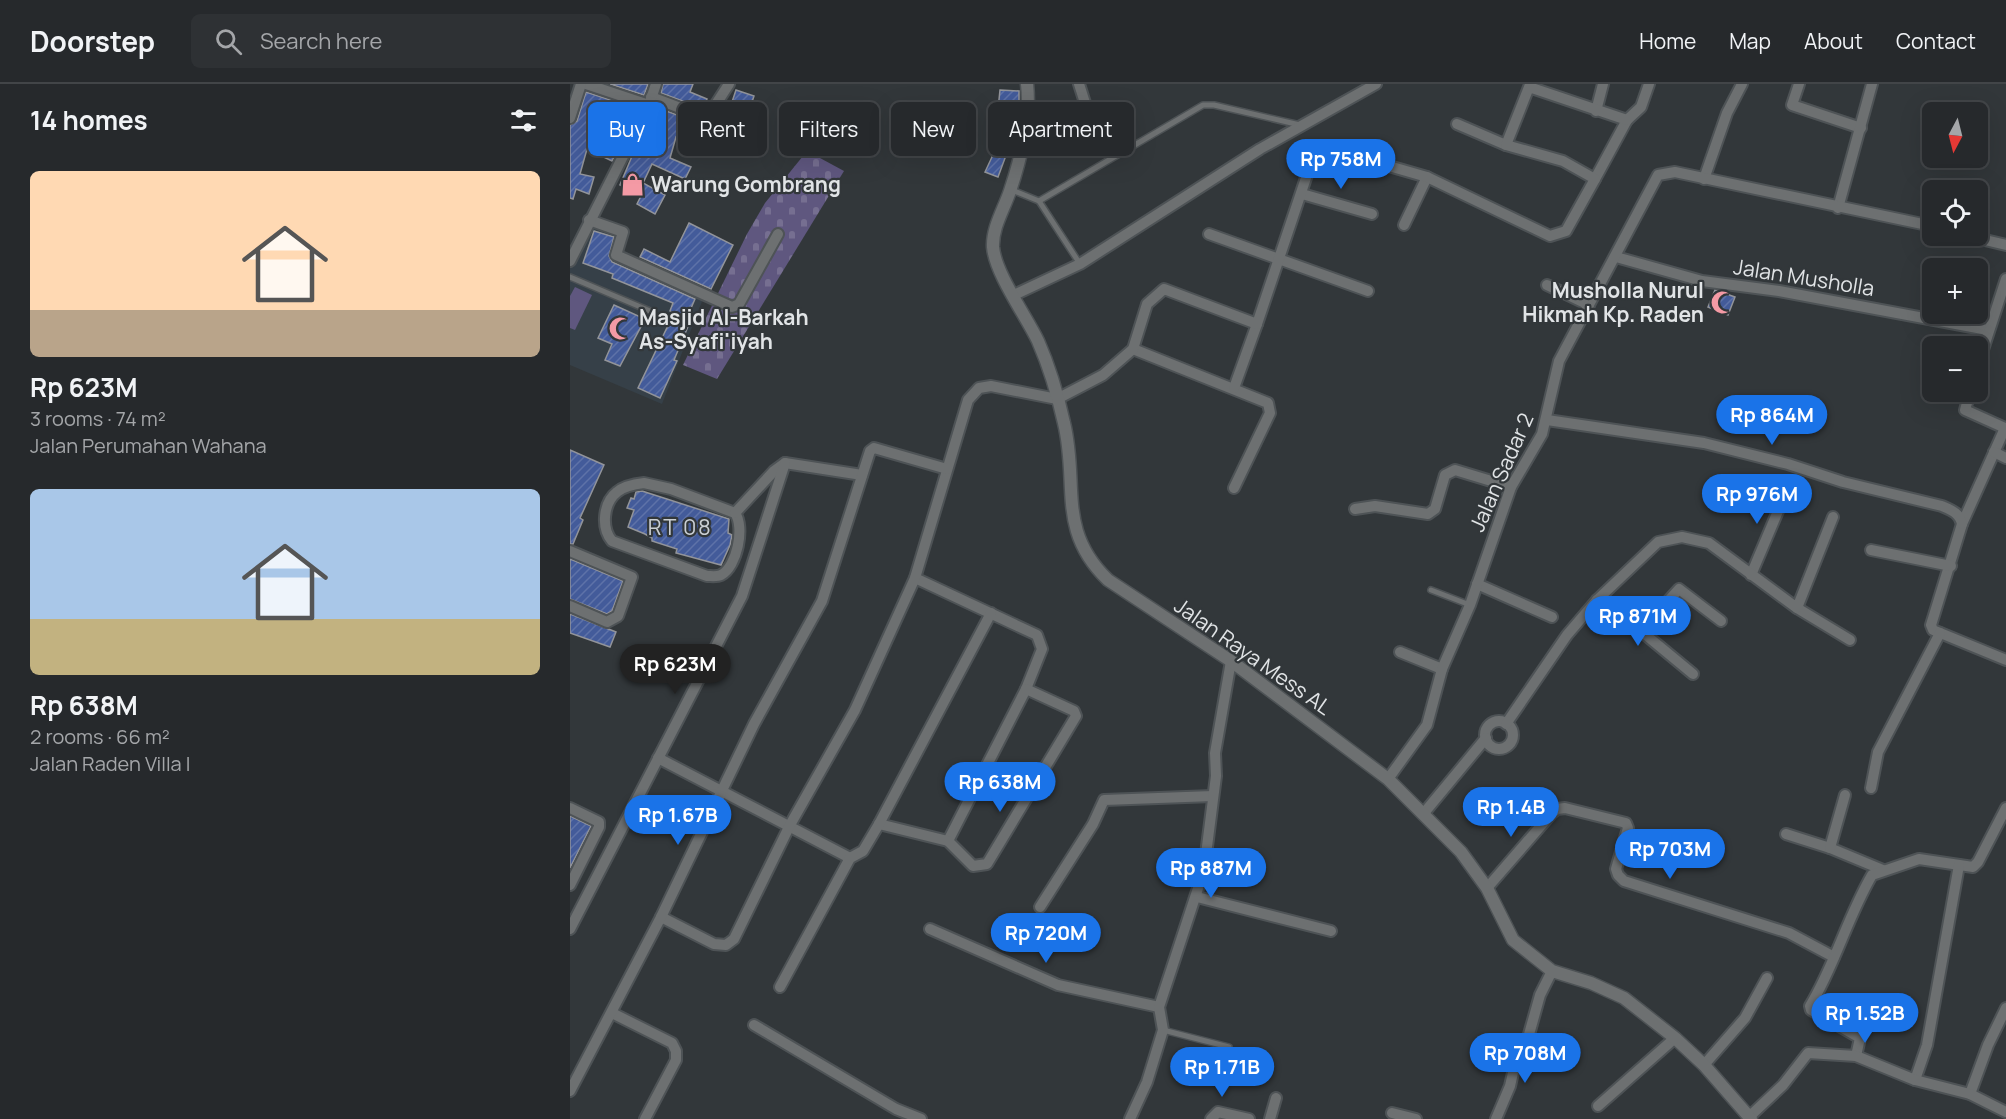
<!DOCTYPE html>
<meta charset="utf-8">
<style>
:root{--surface:#26292c;--page:#2e3134;--text:#f1f3f6;--muted:#a4a6a9;--line:#424548;--accent:#1a73e8}
body{margin:0;font-family:Manrope,sans-serif;background:var(--page);color:var(--text);height:100vh;display:flex;flex-direction:column;font-size:22px;white-space:nowrap}
*{box-sizing:border-box;margin:0}
p{font-size:20px;color:var(--muted)}
.icon{flex:none;width:33px;height:33px;fill:none;stroke:currentColor;stroke-width:2;stroke-linecap:round;stroke-linejoin:round}
.map{position:relative;flex:1;overflow:hidden}
.side{display:flex;flex-direction:column;background:var(--surface);width:570px}
.side>*{flex:none}
.top-card{position:absolute;left:18px;top:18px;width:570px;height:54px;display:flex;gap:12px}
.needle{width:39px;rotate:187deg}
.fabs{position:absolute;left:1352px;top:18px;display:grid;gap:12px}
.fabs a{display:grid;place-items:center;width:66px;height:66px;border-radius:9px;background:var(--surface);box-shadow:0 6px 24px #0002,0 0 0 2px var(--line);font-size:30px}
.price{position:absolute;translate:-50% -51px;padding:0 14px;border-radius:21px;background:var(--accent);color:#fff;font-size:20px;line-height:39px;filter:drop-shadow(0 2px 3px #0008)}
.price::after{content:'';position:absolute;left:50%;top:36px;width:18px;height:14px;margin-left:-9px;background:inherit;clip-path:polygon(0 0,100% 0,50% 100%)}
.price.selected{background:#222;color:#fff}
ul{padding:0;list-style:none}
li{display:grid;align-content:center;gap:12px;height:318px;padding:0 30px}
li span{display:grid;place-items:center;height:186px;border-radius:9px;color:#555}
li>.icon{margin-inline-start:auto}
span .icon{width:108px;height:108px;fill:#fffc;stroke-width:1}
li b{font-size:26px}
h2{display:flex;justify-content:space-between;align-items:center;height:72px;padding:0 30px;font-size:26px}
.chip{padding:0 21px;border-radius:9px;background:var(--surface);box-shadow:0 6px 24px #0002,0 0 0 2px var(--line);font-size:21px;line-height:54px}
.chip.selected{background:var(--accent);color:#fff}
header{display:flex;align-items:center;gap:36px;box-sizing:border-box;height:84px;padding:0 30px;background:var(--surface);border-bottom:2px solid var(--line)}
header strong{font-size:28px}
nav{display:flex;gap:33px;margin-inline-start:auto;font-size:21px}
.search{width:420px;height:54px;background:var(--page);display:flex;align-items:center;gap:15px;box-sizing:border-box;padding:0 21px;border-radius:9px;color:var(--muted);font-size:22px}
main{display:flex;flex:1;min-height:0}
.map>svg:first-child{display:block}
.built{fill:#364048}
.cemetery{fill:url(#cemetery-stones)}
.garden{fill:#5f577f}
.building{fill:url(#building-hatch);stroke:#92949a;stroke-width:1.5}
.lines{fill:none;stroke-linecap:round;stroke-linejoin:round}
.service-casing{stroke:#4e5356;stroke-width:8}
.minor-casing{stroke:#4e5356;stroke-width:14}
.tertiary-casing{stroke:#4e5356;stroke-width:15}
.service{stroke:#6d7071;stroke-width:5}
.minor{stroke:#6d7071;stroke-width:10}
.tertiary{stroke:#6d7071;stroke-width:12}
.labels{text-anchor:middle;dominant-baseline:central;stroke-width:4.5;stroke-linejoin:round;paint-order:stroke}
.poi-label{font-size:21px;font-weight:bold;fill:#e1e4e6;stroke:#32373a;text-anchor:start}
.street-label{font-size:21px;fill:#e1e4e6;stroke:#32373a}
.neighbourhood-label{font-size:22px;letter-spacing:1.5px;fill:#cacfd4;stroke:#32373a}
</style>
<header>
<strong>Doorstep</strong>
<div class="search"><svg class="icon" aria-label="search" viewBox="0 0 24 24"><circle cx="10" cy="10" r="6"/><path d="M15 15l6 6"/></svg>Search here</div>
<nav><a>Home</a><a>Map</a><a>About</a><a>Contact</a></nav>
</header>
<main>
<section class="side">
<h2>14 homes<svg class="icon" aria-label="filters" viewBox="0 0 24 24"><path d="M4 7h16M4 17h16"/><circle cx="9" cy="7" r="2"/><circle cx="15" cy="17" r="2"/></svg></h2>
<ul>
<li><span style="background:linear-gradient(#ffd9b3 75%,#b9a48a 0)"><svg class="icon" aria-label="home" viewBox="0 0 24 24"><path d="M3 11l9-7 9 7M6 9v11h12V9"/></svg></span><div><b>Rp 623M</b><p>3 rooms · 74 m²</p><p>Jalan Perumahan Wahana</p></div></li>
<li><span style="background:linear-gradient(#a9c7e8 70%,#c2b280 0)"><svg class="icon" aria-label="home" viewBox="0 0 24 24"><path d="M3 11l9-7 9 7M6 9v11h12V9"/></svg></span><div><b>Rp 638M</b><p>2 rooms · 66 m²</p><p>Jalan Raden Villa I</p></div></li>
</ul>
</section>
<div class="map">
<svg width="1436" height="1035" viewBox="0 0 1436 1035">
<defs>
<pattern id="cemetery-stones" width="16" height="16" patternUnits="userSpaceOnUse" patternTransform="scale(1.5)"><rect width="16" height="16" fill="#5f577f"/><path d="M2 7V4a2 2 0 0 1 4 0v3zM10 15v-3a2 2 0 0 1 4 0v3z" fill="#766f91"/></pattern>
<pattern id="building-hatch" width="6" height="6" patternUnits="userSpaceOnUse" patternTransform="scale(1.5)"><rect width="6" height="6" fill="#435b9a"/><path d="M-1 1l2-2M0 6l6-6M5 7l2-2" fill="none" stroke="#5e72a8"/></pattern>
</defs>
<rect width="100%" height="100%" fill="#32373a"/>
<path class="built" d="M21,140L49,151L42,170L135,210L92,320L0,281V183Z"/>
<path class="cemetery" d="M237,67L274,87L147,295L113,281L177,150L195,119Z"/>
<path class="garden" d="M5,203L22,211L5,246L0,244V212Z"/>
<g class="building">
<path d="M40,0H78L74,11Z"/>
<path d="M93,0H123L120,8L137,15L134,25L91,9Z"/>
<path d="M166,6L184,12L174,42L192,50L183,67L151,52L159,34L157,33Z"/>
<path d="M430,6L449,7V20L448,32H444L445,47H437L438,66L428,93L415,88L422,73L417,36L427,35Z"/>
<path d="M16,8L68,25L42,77L17,65L10,90L24,93L19,110L6,105L3,115L0,114V41L7,37Z"/>
<path d="M86,23L128,39L145,50L132,70L106,53L100,74L121,83L115,95L82,80L73,99L95,111L85,130L67,120L71,112L50,101L65,65L79,71L86,40L79,37Z"/>
<path d="M119,139L163,161L141,205L70,173L74,165L100,178Z"/>
<path d="M24,147L44,153L39,172L42,178L125,215L115,238L119,240L104,276L107,277L90,314L68,304L104,229L100,227L103,219L42,194L43,190L13,179Z"/>
<path d="M1145,206L1165,213L1158,231L1138,223Z"/>
<path d="M44,221L75,235L50,282L35,276L42,260L28,254Z"/>
<path d="M0,366L34,381L10,434L13,436L3,460H0Z"/>
<path d="M72,407L159,435L158,449L162,451L160,461L151,481L106,469L107,465L82,457V454L75,450L58,443L64,426L57,424L61,414L64,415L66,408Z"/>
<path d="M0,475L53,497L42,527L37,530L0,515Z"/>
<path d="M0,530L46,548L40,563L0,549Z"/>
<path d="M0,732L21,742L0,784Z"/>
</g>
<g class="lines">
<defs>
<g id="service">
<path d="M442,106L469,117L510,180"/>
<path d="M469,117L633,21H644L730,41"/>
<path d="M0,193L80,227"/>
<path d="M861,506L900,521"/>
<path d="M593,946L659,963"/>
</g>
<g id="minor">
<path d="M16,0L79,21"/>
<path d="M509,0L516,22"/>
<path d="M1229,0L1222,21L1291,44"/>
<path d="M81,13L137,34L159,0"/>
<path d="M1026,27L1033,0"/>
<path d="M0,34L11,0"/>
<path d="M887,40L936,61"/>
<path d="M1025,95L1057,36"/>
<path d="M1134,95L1157,29L1172,0"/>
<path d="M732,110L802,130"/>
<path d="M1268,124L1302,0"/>
<path d="M19,136L53,148L46,171L162,223L169,220L208,150"/>
<path d="M834,141L857,93"/>
<path d="M639,150L798,207"/>
<path d="M1398,152L1436,161"/>
<path d="M1046,173L1132,197L1209,207L1418,246"/>
<path d="M0,177L79,21L86,0"/>
<path d="M977,201L1019,221"/>
<path d="M444,211L510,180L690,65L806,0"/>
<path d="M563,265L698,319L700,329L664,404"/>
<path d="M1407,284L1436,195"/>
<path d="M664,304L687,240"/>
<path d="M1400,308L1395,326L1435,344L1392,440L1361,541L1363,546L1436,576"/>
<path d="M977,336L1134,359L1218,380L1273,398L1372,422C1381,426 1390,429 1392,440"/>
<path d="M1424,368L1436,374"/>
<path d="M74,399L101,405L165,429C175,443 167,483 151,491C147,493 141,492 137,492L42,457C31,444 33,419 47,408C54,402 65,400 74,399Z"/>
<path d="M785,425L805,422L858,430L865,425L875,391L885,386L941,403"/>
<path d="M165,429L204,387L215,379L292,391"/>
<path d="M1301,466L1381,482"/>
<path d="M0,467L62,493L48,532L37,538L0,522"/>
<path d="M1181,491L1219,401"/>
<path d="M345,494L467,551L472,565L456,605L378,757"/>
<path d="M907,500L982,533"/>
<path d="M1027,516L1071,547L1123,590"/>
<path d="M1227,524L1280,556"/>
<path d="M1071,547L1109,505L1151,537"/>
<path d="M830,568L872,585"/>
<circle cx="929" cy="651" r="14"/>
<path d="M936,640L997,551L1027,516L1088,458L1112,453L1139,459L1227,524L1263,433"/>
<path d="M88,674L280,774"/>
<path d="M818,695L857,641L872,585L900,521L941,403L972,350L989,277L1088,91L1105,88L1362,142"/>
<path d="M1301,704L1308,668L1370,549"/>
<path d="M0,724L29,738V743L0,801"/>
<path d="M854,729L916,654"/>
<path d="M309,740L378,757L403,782L417,780L506,632L504,627L456,605"/>
<path d="M1216,750L1260,764L1313,786"/>
<path d="M1260,764L1275,711"/>
<path d="M917,804L982,729L987,725L995,724L1056,739L1058,744L1046,785L1048,791L1054,797L1219,849L1264,873"/>
<path d="M627,813L761,847"/>
<path d="M470,823L523,740L534,716L643,712"/>
<path d="M91,833L144,860L156,861L164,855L220,741L285,626L345,494L398,316L409,304L421,302L487,315L533,291L563,265L577,220L594,205L687,240L745,67L753,63L857,93L980,152L996,147L1025,95L993,77L936,61L959,3L1057,36L1071,23L1079,0"/>
<path d="M0,845L172,512L215,379"/>
<path d="M360,845L488,901L589,923"/>
<path d="M210,903L280,774L293,767L309,740L421,529"/>
<path d="M42,929L102,959L106,967V976L75,1035"/>
<path d="M184,941L326,1025L351,1035"/>
<path d="M1286,972L1290,954L1241,926L1240,922C1265,881 1277,834 1302,791L1349,775L1403,783L1408,778L1436,724"/>
<path d="M1134,981L1175,934L1197,894"/>
<path d="M1345,996L1357,961L1389,781"/>
<path d="M0,1007L91,833L184,640L252,517L300,367L304,364L377,385"/>
<path d="M1400,1010L1418,961L1436,924"/>
<path d="M1028,1022L1105,954"/>
<path d="M822,1029L846,1035"/>
<path d="M1179,1033L1213,1001L1238,969L1286,972L1345,996L1400,1010L1436,1028"/>
<path d="M560,1035L577,998L593,946L589,923L634,786L646,692L645,669L661,577"/>
<path d="M641,1035L648,1028L679,1035"/>
<path d="M700,1035L706,1014"/>
<path d="M926,1035L940,1002L945,980L958,954L970,911L982,887"/>
</g>
<path id="tertiary" d="M457,0C461,35 451,74 440,107C434,125 422,144 423,163C425,189 456,232 468,257C479,282 488,312 494,339C509,400 486,446 538,496L661,577L818,695L891,768L917,804L943,856L982,887L1021,899L1054,914L1105,954L1134,981L1181,1035"/>
</defs>
<use href="#service" class="service-casing"/>
<use href="#minor" class="minor-casing"/>
<use href="#tertiary" class="tertiary-casing"/>
<use href="#service" class="service"/>
<use href="#minor" class="minor"/>
<use href="#tertiary" class="tertiary"/>
</g>
<defs>
<symbol id="shop-bare" viewBox="-9 -9 18 18"><path d="M-5-2.5h2.3a2.7 3.5 0 0 1 5.4 0H5L5.5 6h-11ZM-1.5-2.5h3a1.5 2.3 0 0 0-3 0Z" fill="#f49aa5" stroke="#32373a" stroke-width="2.5" paint-order="stroke"/></symbol>
<symbol id="mosque-bare" viewBox="-9 -9 18 18"><path d="M3.5-4.9A6 6 0 1 0 3.5 4.9A5 5 0 1 1 3.5-4.9Z" fill="#f49aa5" stroke="#32373a" stroke-width="2.5" paint-order="stroke"/></symbol>
</defs>
<g fill-rule="evenodd">
<use href="#shop-bare" x="46" y="84" width="33" height="33"/>
<use href="#mosque-bare" x="1136" y="202" width="33" height="33"/>
<use href="#mosque-bare" x="34" y="228" width="33" height="33"/>
</g>
<g class="labels">
<g class="poi-label">
<text x="81" y="100">Warung Gombrang</text>
<text x="1134" y="206" text-anchor="end">Musholla Nurul<tspan x="1134" dy="24">Hikmah Kp. Raden</tspan></text>
<text x="69" y="233">Masjid Al-Barkah<tspan x="69" dy="24">As-Syafi'iyah</tspan></text>
</g>
<g class="street-label">
<text transform="translate(1234 193) rotate(9)">Jalan Musholla</text>
<text transform="translate(931 388) rotate(-66)">Jalan Sadar 2</text>
<text transform="translate(683 572) rotate(35)">Jalan Raya Mess AL</text>
</g>
<g class="neighbourhood-label">
<text x="110" y="443">RT 08</text>
</g>
</g>
</svg>
<div class="fabs">
<a><svg class="needle" viewBox="-14 -14 28 28"><path d="M0-13l5 13h-10z" fill="#e53935"/><path d="M0 13l5-13h-10z" fill="#a4a6a9"/></svg></a>
<a><svg class="icon" aria-label="locate" viewBox="0 0 24 24"><circle cx="12" cy="12" r="6"/><path d="M12 2v4M12 18v4M2 12h4M18 12h4"/></svg></a>
<a>+</a>
<a>−</a>
</div>
<b class="price" style="left:771px;top:106px">Rp 758M</b>
<b class="price" style="left:1202px;top:362px">Rp 864M</b>
<b class="price" style="left:1187px;top:441px">Rp 976M</b>
<b class="price" style="left:1068px;top:563px">Rp 871M</b>
<b class="price selected" style="left:105px;top:611px">Rp 623M</b>
<b class="price" style="left:430px;top:729px">Rp 638M</b>
<b class="price" style="left:941px;top:754px">Rp 1.4B</b>
<b class="price" style="left:108px;top:762px">Rp 1.67B</b>
<b class="price" style="left:1100px;top:796px">Rp 703M</b>
<b class="price" style="left:641px;top:815px">Rp 887M</b>
<b class="price" style="left:476px;top:880px">Rp 720M</b>
<b class="price" style="left:1295px;top:960px">Rp 1.52B</b>
<b class="price" style="left:955px;top:1000px">Rp 708M</b>
<b class="price" style="left:652px;top:1014px">Rp 1.71B</b>
<div class="top-card">
<a class="chip selected">Buy</a>
<a class="chip">Rent</a>
<a class="chip">Filters</a>
<a class="chip">New</a>
<a class="chip">Apartment</a>
</div>
</div>
</main>
